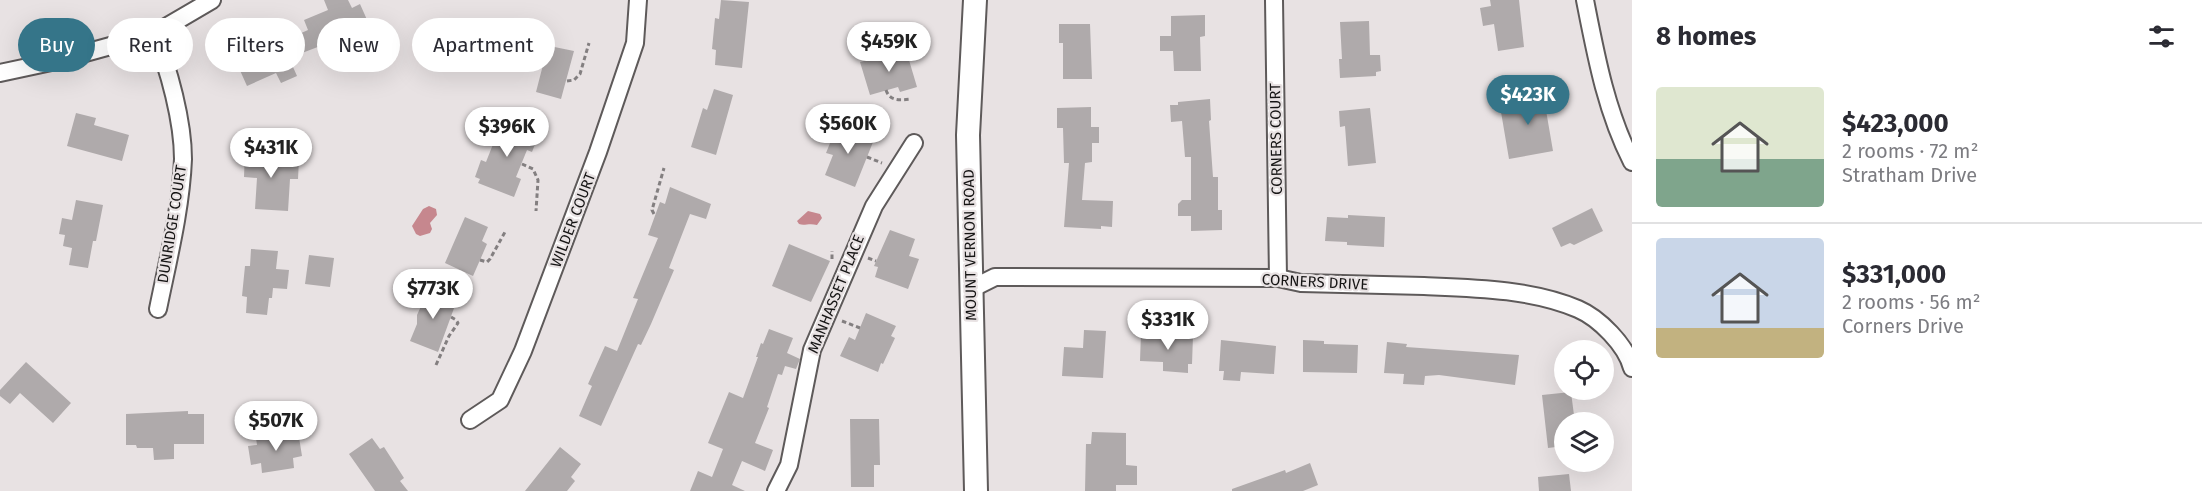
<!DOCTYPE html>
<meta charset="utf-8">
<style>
:root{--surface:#fff;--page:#f2f2f3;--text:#2b2b33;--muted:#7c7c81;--line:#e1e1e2;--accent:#357589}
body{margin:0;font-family:"Fira Sans",sans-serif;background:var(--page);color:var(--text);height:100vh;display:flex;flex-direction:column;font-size:22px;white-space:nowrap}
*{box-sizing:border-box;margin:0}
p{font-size:20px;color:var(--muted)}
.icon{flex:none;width:33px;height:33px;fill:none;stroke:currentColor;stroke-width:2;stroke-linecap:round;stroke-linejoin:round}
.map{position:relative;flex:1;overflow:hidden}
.sheet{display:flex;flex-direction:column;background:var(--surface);width:570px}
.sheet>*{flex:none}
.hud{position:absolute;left:18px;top:18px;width:570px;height:54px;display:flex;gap:12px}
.buttons{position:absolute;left:1554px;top:340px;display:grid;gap:12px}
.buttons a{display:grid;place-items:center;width:60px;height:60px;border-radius:50%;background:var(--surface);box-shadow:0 6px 24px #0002;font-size:30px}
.price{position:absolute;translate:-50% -51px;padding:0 14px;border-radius:21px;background:#fff;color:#222;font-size:20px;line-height:39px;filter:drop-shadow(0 2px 3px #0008)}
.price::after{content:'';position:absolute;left:50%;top:36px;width:18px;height:14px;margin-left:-9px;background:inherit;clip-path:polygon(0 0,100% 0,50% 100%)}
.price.current{background:var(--accent);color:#fff}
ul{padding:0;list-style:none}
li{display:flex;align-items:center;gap:18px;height:150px;padding:0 24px}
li+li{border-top:2px solid var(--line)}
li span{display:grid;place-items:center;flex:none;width:168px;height:120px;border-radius:6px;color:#555}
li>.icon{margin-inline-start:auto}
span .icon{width:72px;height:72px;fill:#fffc;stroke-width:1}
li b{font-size:26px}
h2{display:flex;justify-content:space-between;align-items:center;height:72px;padding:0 24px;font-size:26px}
.tag{padding:0 21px;border-radius:27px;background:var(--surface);box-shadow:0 6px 24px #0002;font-size:21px;line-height:54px}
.tag.current{background:var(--accent);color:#fff}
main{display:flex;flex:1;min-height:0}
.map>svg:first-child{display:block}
.water{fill:#c6878e}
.building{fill:#afaaab}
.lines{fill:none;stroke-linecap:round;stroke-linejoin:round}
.minor-casing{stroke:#5e5a5a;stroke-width:20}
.secondary-casing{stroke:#5e5a5a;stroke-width:26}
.path{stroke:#837f80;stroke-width:3;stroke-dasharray:4.5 3;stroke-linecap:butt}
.minor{stroke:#fff;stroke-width:16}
.secondary{stroke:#fff;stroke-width:22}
.labels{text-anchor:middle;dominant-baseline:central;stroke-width:4.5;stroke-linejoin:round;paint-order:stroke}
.street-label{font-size:15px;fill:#161515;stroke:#e8e2e3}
</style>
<main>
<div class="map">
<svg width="1632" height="491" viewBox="0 0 1632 491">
<rect width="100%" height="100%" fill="#e8e2e3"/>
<g class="water">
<path d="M429,206L436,209L437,215L430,223L432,229L430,233L420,236L416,234L412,226L423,209Z"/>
<path d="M808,211L820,214L822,218L817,225C809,223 804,226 799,224L797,221Z"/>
</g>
<g class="building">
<path d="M324,0H348L352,8L360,4L368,22L348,31L349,35L289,58L297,76L281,83L276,73L247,86L234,57L260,45L255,34L271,27L279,43L308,30L304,20L328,10Z"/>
<path d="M721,0L749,2L742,68L715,65L716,50L712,49L715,18L719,19Z"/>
<path d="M1490,0H1519L1524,47L1498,51L1494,24L1483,26L1480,8L1491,6Z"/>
<path d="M1205,15V36L1200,37L1201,71H1174L1173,51H1160V36H1171V16Z"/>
<path d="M1369,21L1370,55H1380L1381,71L1376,72V76L1340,78L1339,59H1342L1340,22Z"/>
<path d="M1059,24H1090L1092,79H1063V43H1059Z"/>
<path d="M530,42L574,51L561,99L536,92L544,61L526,56Z"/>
<path d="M906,50L917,87L900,92L898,87L870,95L860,62L872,59L871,56L886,51L887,56Z"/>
<path d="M1542,87L1553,151L1509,159L1501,112L1520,108L1517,92Z"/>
<path d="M714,89L733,95L716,155L691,147L703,108L707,110Z"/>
<path d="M1210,99L1211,120L1209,121L1213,177H1218V210H1222V230L1191,231V216H1178V204L1182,200H1191V157H1185L1182,121L1171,122L1170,105H1178V102Z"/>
<path d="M1091,107V127H1099V143H1092V162L1085,163L1082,200L1113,201L1112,227L1101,226V229L1064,227L1069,163H1064L1063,128H1057V108Z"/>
<path d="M1370,108L1376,163L1348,166L1345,126L1340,127L1339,111Z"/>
<path d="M76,113L96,118L94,125L129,135L122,161L67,146Z"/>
<path d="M503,119L539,134L532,152L527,150L516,177L521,179L514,197L478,183L480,179L475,177L481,160L486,162Z"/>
<path d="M837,126L850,131L851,128L869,135L867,139L873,142L855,187L825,175L833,155L826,153Z"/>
<path d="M245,150L268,151V158L299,159L298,179H290L288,211L255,209L257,178L244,177Z"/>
<path d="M670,187L711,204L706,219L690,214L669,268L674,270L651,324L641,345L638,344L601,426L579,416L592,386L588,384L605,346L617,351L638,299L633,298L658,238L648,235L660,202L665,204Z"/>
<path d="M76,200L103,205L96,241H93L88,268L69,265L72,248L63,246L65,235L59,234L62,218L72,220Z"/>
<path d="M1592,208L1603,231L1574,245L1570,243L1561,247L1552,228Z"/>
<path d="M1348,215L1385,217L1384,247L1347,245V242L1325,241L1327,217L1348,218Z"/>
<path d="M465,217L488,227L482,241L487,244L473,276L445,263Z"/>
<path d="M890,230L915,239L909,256L919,259L908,289L875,277L878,267L874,266Z"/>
<path d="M789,244L830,261L811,302L772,286Z"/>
<path d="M251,249L278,251L276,269L289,270L287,289L273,288L272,298H269L267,315L246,313L247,297L242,296L245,266H250Z"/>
<path d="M309,255L334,258L330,287L305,284Z"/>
<path d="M429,289L457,300L438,352L410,341L417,324V315Z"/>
<path d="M866,313L896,326L891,336L895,338L883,364L881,363L878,372L840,356L849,337L855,340Z"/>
<path d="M769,329L793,338L787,353L800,359L796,369L785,366L782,375L778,374L767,407L769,408L755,443L773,450L765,471L742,461L732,485L745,491H690L698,471L712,477L723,449L708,443L729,392L743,398L758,357H756L761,343L763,344Z"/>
<path d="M1084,330L1106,331L1103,378L1062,376L1064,347L1083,348Z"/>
<path d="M1141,333L1193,336L1192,364H1188V373L1163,371V362L1140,361Z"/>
<path d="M1221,340L1276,346L1274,374L1241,372L1240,381L1223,380L1224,371H1219Z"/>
<path d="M1303,340L1324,341V344L1358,345L1357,373L1303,372Z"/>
<path d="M1387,342L1407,344L1406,347L1519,355L1515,385L1439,375L1425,376L1424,385L1403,384L1404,374L1384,373Z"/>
<path d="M26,362L71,403L53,423L20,393L10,404L0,396V390Z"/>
<path d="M1571,392L1575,423H1564V446L1548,448L1542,395Z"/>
<path d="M188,411V414H204V444H174V459L154,460L153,448H137L136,445H126V414Z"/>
<path d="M850,419H879L880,465H874V487H851Z"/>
<path d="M298,431L302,456L293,458L294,468L262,473L261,463L251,465L248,446L257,445L256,438Z"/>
<path d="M1092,432L1126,433V465L1137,466V485H1116V491H1085L1086,444H1091Z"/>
<path d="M372,438L380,449L384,447L404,478L400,481L408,491H375L349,454Z"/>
<path d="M560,447L581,464L571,477L575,481L567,491H525Z"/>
<path d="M1310,463L1318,485L1303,491H1232V489L1285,470L1286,473Z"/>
<path d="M1569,474L1571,491H1539L1538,477Z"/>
</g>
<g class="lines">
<defs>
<g id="minor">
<path d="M1274,0L1278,278"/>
<path d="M1585,0C1596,56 1606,111 1632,162"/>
<path d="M154,34C169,68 183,122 183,159C181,209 168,260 158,309"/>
<path d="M0,73L56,61L154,34L212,0"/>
<path d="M971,289L995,277L1278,278L1301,283C1342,284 1383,285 1424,286C1473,288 1532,289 1578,309C1599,318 1626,345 1632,368"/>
<path d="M470,420L500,400L523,351L598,152L635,43L638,0"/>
<path d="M776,491L789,465L812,350L874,206L914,143"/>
</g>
<path id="secondary" d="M975,0L968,135L976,491"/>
</defs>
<use href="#minor" class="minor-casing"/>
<use href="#secondary" class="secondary-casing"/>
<g class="path">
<path d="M567,81L574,80L580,74L589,43"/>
<path d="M886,90C890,102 901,100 911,99"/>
<path d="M867,157L882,163"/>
<path d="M522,164L533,169L538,180L536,211"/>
<path d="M654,214L652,210L664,168"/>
<path d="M868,258L876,261"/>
<path d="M832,259V251"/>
<path d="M480,260L487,262L490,259L505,232"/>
<path d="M842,321L860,328"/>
<path d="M436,365L449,336L458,323L456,320L451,317"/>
</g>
<use href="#minor" class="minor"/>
<use href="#secondary" class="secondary"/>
</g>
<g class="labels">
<g class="street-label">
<text transform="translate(1276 139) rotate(-91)">CORNERS COURT</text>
<text transform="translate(573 220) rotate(-69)">WILDER COURT</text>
<text transform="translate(172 224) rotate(-81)">DUNRIDGE COURT</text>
<text transform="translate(970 245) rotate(-91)">MOUNT VERNON ROAD</text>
<text transform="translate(1315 282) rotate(3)">CORNERS DRIVE</text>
<text transform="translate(836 294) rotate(-68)">MANHASSET PLACE</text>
</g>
</g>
</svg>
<div class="buttons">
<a><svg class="icon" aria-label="locate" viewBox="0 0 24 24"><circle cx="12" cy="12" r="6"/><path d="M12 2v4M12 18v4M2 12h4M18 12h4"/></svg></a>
<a><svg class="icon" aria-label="layers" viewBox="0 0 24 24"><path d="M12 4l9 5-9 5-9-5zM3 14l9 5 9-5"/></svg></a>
</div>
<b class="price" style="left:889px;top:73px">$459K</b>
<b class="price current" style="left:1528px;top:126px">$423K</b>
<b class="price" style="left:848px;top:155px">$560K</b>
<b class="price" style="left:507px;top:158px">$396K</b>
<b class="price" style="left:271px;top:179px">$431K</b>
<b class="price" style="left:433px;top:320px">$773K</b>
<b class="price" style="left:1168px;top:351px">$331K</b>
<b class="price" style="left:276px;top:452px">$507K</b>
<div class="hud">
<a class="tag current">Buy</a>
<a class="tag">Rent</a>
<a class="tag">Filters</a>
<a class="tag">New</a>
<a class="tag">Apartment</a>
</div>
</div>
<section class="sheet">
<h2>8 homes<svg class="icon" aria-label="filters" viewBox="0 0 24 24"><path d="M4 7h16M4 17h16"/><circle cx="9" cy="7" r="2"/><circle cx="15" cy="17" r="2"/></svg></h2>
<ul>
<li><span style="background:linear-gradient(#dfe7d0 60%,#7fa58c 0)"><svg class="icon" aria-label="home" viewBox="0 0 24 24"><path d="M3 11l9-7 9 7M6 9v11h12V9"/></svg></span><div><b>$423,000</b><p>2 rooms · 72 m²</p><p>Stratham Drive</p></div></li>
<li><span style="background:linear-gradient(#c9d6e8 75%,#c2b280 0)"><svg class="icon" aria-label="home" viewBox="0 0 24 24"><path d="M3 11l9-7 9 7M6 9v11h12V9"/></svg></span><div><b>$331,000</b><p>2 rooms · 56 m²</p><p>Corners Drive</p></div></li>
</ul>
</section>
</main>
